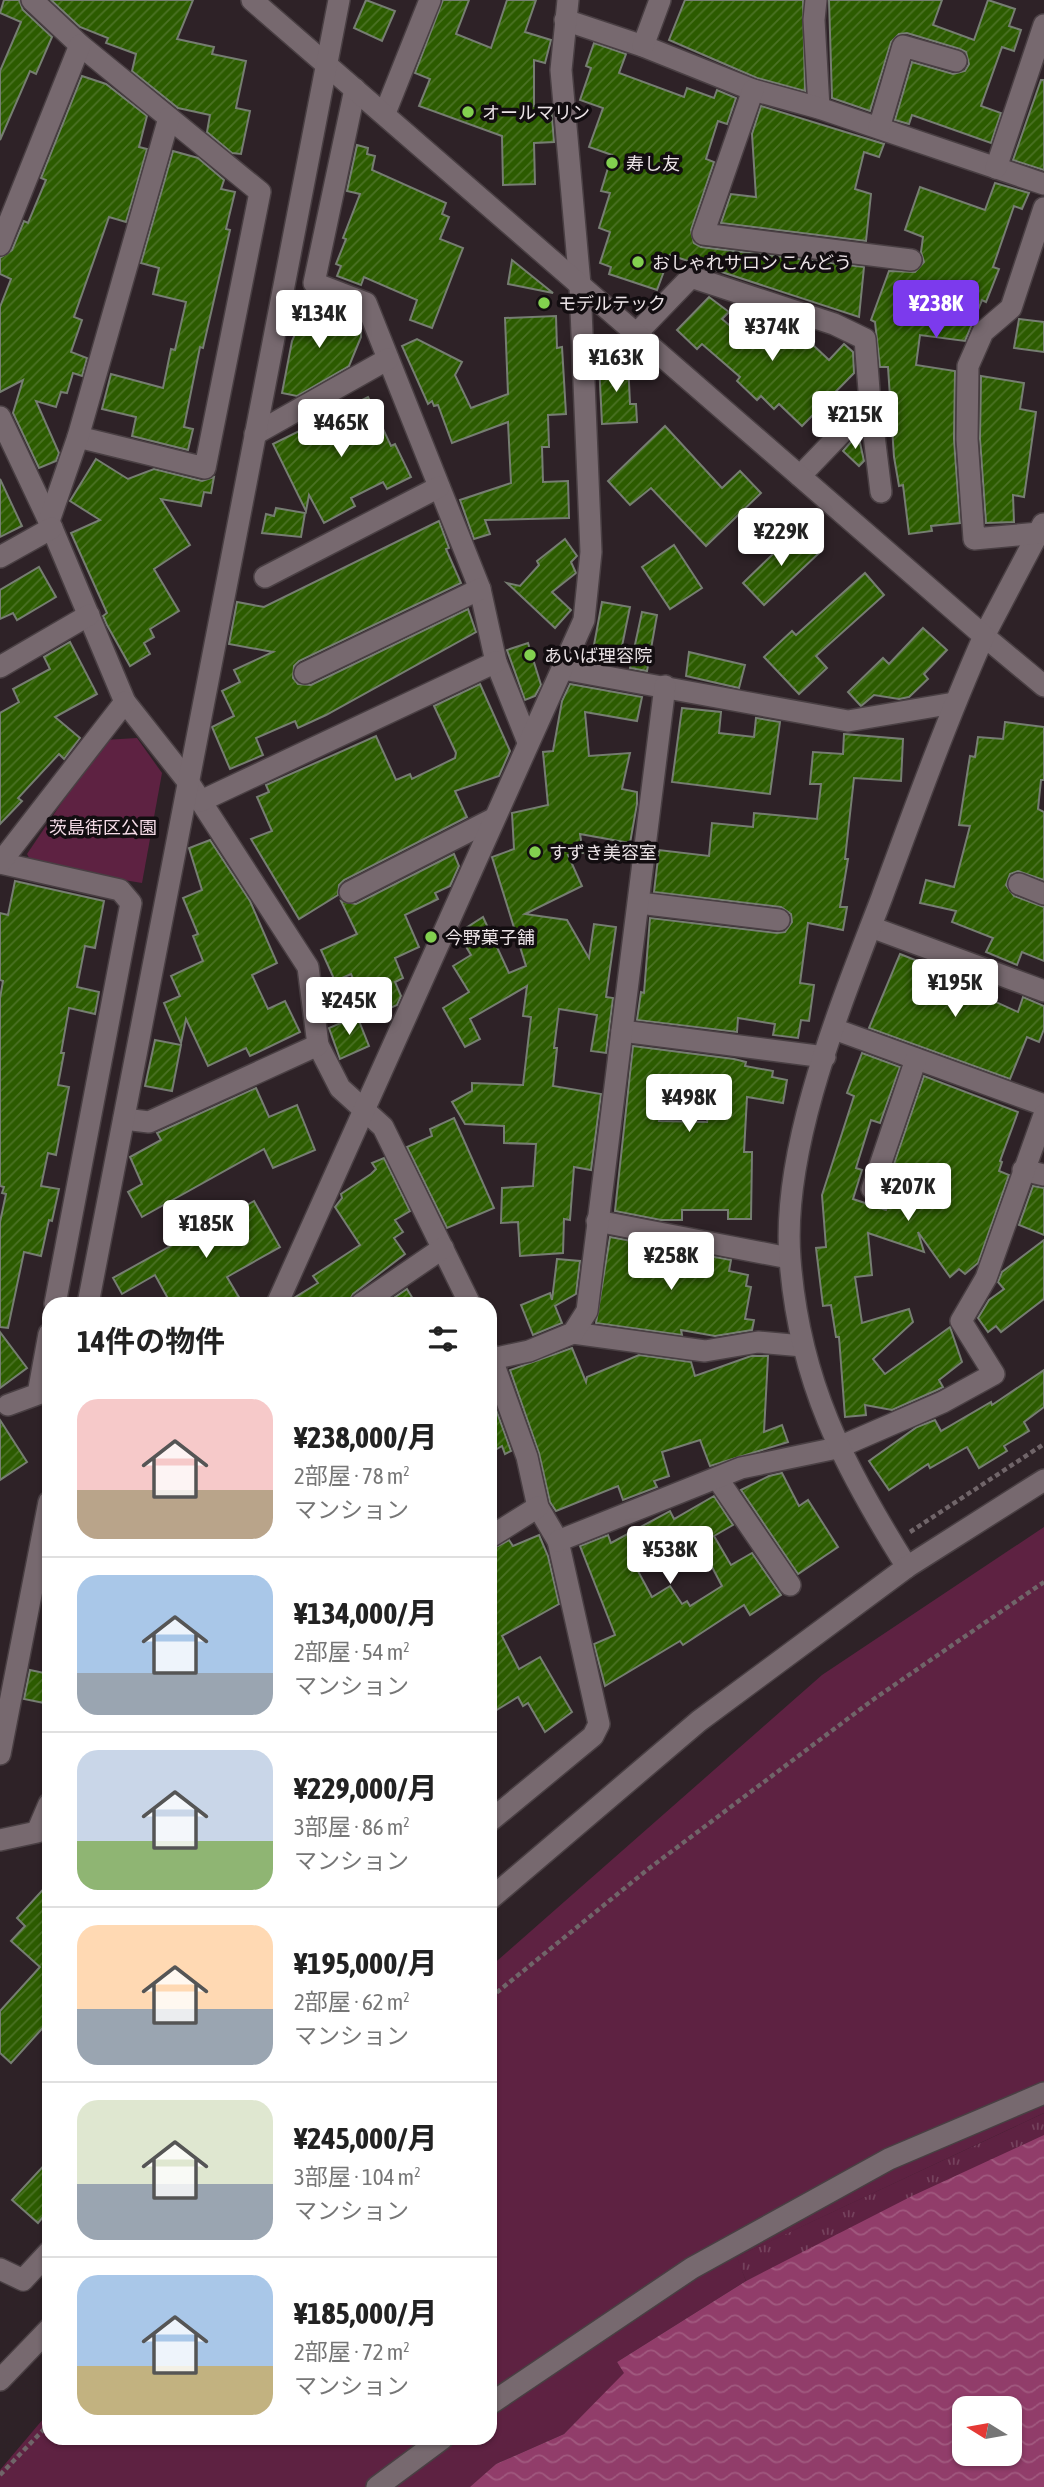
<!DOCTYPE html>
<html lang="ja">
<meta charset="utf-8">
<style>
:root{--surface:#fff;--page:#f2f2f2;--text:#222;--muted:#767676;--line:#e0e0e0;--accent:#7c3aed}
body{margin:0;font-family:"Asap Condensed","Noto Sans JP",sans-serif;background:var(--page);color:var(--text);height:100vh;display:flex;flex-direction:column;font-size:26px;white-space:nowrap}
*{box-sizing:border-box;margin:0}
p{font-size:23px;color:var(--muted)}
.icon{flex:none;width:38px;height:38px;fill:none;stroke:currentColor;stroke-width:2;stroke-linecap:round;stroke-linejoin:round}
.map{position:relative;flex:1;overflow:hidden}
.drawer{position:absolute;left:42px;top:1297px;width:455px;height:1148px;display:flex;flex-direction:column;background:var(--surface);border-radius:21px;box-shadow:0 2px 5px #0004}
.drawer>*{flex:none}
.needle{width:46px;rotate:281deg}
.buttons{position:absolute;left:952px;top:2396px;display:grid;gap:14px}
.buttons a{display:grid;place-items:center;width:70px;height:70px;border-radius:14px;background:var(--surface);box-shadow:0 2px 5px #0004;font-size:35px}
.price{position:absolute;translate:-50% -60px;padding:0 16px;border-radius:7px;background:#fff;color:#222;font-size:23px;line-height:46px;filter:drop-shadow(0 2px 4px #0008)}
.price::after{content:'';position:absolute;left:50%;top:42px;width:21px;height:16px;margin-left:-10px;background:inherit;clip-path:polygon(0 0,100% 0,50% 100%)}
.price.selected{background:var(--accent);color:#fff}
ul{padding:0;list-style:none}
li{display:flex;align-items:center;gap:21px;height:175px;padding:0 35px}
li+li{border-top:2px solid var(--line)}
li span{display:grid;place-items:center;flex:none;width:196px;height:140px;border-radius:21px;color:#555}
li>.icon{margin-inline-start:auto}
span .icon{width:84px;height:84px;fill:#fffc;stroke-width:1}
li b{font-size:30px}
h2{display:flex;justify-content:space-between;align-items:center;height:84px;padding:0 35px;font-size:30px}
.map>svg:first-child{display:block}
.grass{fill:url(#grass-tufts)}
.park{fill:#5e2242}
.water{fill:url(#water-waves);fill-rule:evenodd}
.building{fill:url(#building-hatch);stroke:#767e72;stroke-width:2;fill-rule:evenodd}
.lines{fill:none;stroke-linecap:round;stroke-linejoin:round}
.street-casing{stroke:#493f43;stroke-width:24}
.secondary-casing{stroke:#493f43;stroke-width:24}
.path{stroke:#706569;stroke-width:4.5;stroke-dasharray:5 3.5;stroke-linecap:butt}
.street{stroke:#77696f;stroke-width:21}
.secondary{stroke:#77696f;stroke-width:21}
.poi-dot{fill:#82d04f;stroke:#120d10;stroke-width:2.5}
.labels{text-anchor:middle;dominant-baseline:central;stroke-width:7;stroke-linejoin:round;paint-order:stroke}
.poi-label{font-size:18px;fill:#ebe3e6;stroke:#120d10;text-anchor:start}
.park-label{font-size:18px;fill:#f5dce7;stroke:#120d10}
</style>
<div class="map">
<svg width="1044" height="2487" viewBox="0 0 1044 2487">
<defs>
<pattern id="grass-tufts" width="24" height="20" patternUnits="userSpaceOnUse" patternTransform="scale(1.75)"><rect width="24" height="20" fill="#5e2242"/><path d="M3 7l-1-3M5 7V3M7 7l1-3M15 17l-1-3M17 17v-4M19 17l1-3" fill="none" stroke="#75425d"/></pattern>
<pattern id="water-waves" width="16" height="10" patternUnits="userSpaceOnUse" patternTransform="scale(1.75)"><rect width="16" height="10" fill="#913d6a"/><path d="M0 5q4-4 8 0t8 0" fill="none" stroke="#a1597f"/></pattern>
<pattern id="building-hatch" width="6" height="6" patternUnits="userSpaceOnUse" patternTransform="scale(1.75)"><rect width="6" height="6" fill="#2c5b00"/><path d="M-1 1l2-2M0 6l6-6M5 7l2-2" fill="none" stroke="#4b7225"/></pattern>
</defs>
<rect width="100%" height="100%" fill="#2e2227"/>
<path class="grass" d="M1044,2113V2137L746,2281L736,2257Z"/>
<g class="park">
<path d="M137,738L162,773L142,883L33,865L27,854L104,740Z"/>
<path d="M1044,1527V2113L737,2257L746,2281L617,2362L625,2373L564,2434L496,2464L471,2487H0V2470L49,2412V2438H490V1967L822,1675Z"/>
</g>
<path class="water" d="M1044,2135V2487H470L496,2464L564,2434L624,2373L617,2362L746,2281L912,2196ZM964,2408H1010V2454H964Z"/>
<g class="building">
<path d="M4,0H19L23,10L52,37L36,74L30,71L0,140V71L21,22L0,13Z"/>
<path d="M51,0H193L177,39L214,47L212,54L246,61L236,108L250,111L241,154L232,153L207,132L210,115L178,108L132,71L136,54L106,43L108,38L80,27Z"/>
<path d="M366,0L395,11L382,41L354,28Z"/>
<path d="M443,0H469L456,34L491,48L507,0H536L525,32L551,40L545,63L534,60V106L551,105L554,142L534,143L535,184L503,185L502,136L419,106L430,79L415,73Z"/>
<path d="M685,0H803L805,91L757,78L669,40Z"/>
<path d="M829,0H942L933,25L974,40L988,0L1015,9L1009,26L1021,30L1014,51L1002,47L981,106L1001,113L991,143L912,115L909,124L895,120L912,62L953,74L965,71L969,64L966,52L960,49L907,33L899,34L891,42L870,111L832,98Z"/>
<path d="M594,43L626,54L619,73L684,97L687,88L714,98L717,90L736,98L727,124L718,121L706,159L714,162L691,230L694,243L701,247L864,267L859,317L670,255L657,290L609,274L611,267L600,263L610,232L599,228L610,193L601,191L612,155L589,147L603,108L580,100L591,68L586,66Z"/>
<path d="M82,76L106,84L147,116L139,147L147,149L126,222L109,217L74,317L82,320L71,352L87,358L82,376L73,373L67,393L61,392L56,407L36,401L59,453L56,461L39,468L13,413L23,380L0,392V307L11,279L0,274V258L12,250L24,221L28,223L46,180L41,178Z"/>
<path d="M1041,80H1044V170L1013,160Z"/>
<path d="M761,106L884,144L879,157L864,152L855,189L871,194L866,241L721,223L731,194L756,197L752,134Z"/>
<path d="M357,145L368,148L367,154L375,156L372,170L446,203L442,214L449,217L440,239L463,248L432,328L410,320L417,300L364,277L361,285L337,276L341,266L336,264L346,239L343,238L360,194L347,191Z"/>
<path d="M173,151L198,158L224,180L221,189L235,192L226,229L230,230L203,348L200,347L184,427L193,429L188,450L132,436L136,417L102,409L111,374L163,388L171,349L175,350L186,302L153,294L159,268L141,263Z"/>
<path d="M995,183L1029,193L1022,209L1014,206L993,267L999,269L986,302L982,300L965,341L920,335L916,365L955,371L954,439L960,523L931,526L932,531L909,534L903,485L899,486L894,457L888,367H880L875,322L871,320L889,271L915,272L924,262L921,252L923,237L905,230L920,187L985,210Z"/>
<path d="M512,260L553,293L508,284Z"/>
<path d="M709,297L729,312L722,319L752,344L760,335L776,349L796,329L829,360L844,344L853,352L854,373L802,426L779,404L774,409L761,396L757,400L737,381L740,377L702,344L697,349L677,330Z"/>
<path d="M310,300L332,309L329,316L361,330V337L349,366L297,396L282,393L292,341Z"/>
<path d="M556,316L557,348L562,347L566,414L548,415L549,447H542L543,482L568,481L569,518L485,520L490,534L474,539L460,500L511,483L508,422L452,443L438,405L434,406L432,401L428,404L402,346L417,339L462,362L455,375L471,408L508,394L505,318Z"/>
<path d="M1019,319L1044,322V352L1014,348Z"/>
<path d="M628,361L630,404H636L637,422L602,424L599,363Z"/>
<path d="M981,376L1024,383L1020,409L1036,412L1024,497L1013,495L1014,522L986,523L980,439Z"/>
<path d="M368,397L391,446L395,444L411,477L387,489L383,482L351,498L355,506L324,523L309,495L306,511L273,444Z"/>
<path d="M665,426L722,488L740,471L761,493L706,546L651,488L630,505L608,481Z"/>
<path d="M858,434L864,461L859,466L843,451Z"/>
<path d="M96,459L128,479L154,469L202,481L214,477L211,493L204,492L201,506L161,499L190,545L154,569L179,611L150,629L154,637L144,643L150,654L130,666L107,625L103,616L107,613L71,533L100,520L70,501Z"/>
<path d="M0,479L22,526L0,537Z"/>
<path d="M276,508L305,513L301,537L262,533L266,514L274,516Z"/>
<path d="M439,521L449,548L446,549L461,583L299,661L294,666L293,678L298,684L311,685L468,609L476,632L326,715L298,728L295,721L256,738L263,755L230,769L212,727L234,716L222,691L240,682L234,670L273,652L229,644L237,602L264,607Z"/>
<path d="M798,530L819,553L764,605L743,583Z"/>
<path d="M565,539L577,556L571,562L576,573L552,592L571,610L555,628L507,583L520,586L539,565L537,561Z"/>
<path d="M674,545L702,588L670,609L642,567Z"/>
<path d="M39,567L56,597L17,620L13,613L0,619V590Z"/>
<path d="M865,573L884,595L816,656L827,668L799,694L764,657L792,631L796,635Z"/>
<path d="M602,602L630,607L621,651L594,645Z"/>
<path d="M642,612L657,615L647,671L630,668Z"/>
<path d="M923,628L947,650L924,674L928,679L909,697L899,699L874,695L861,706L848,692L883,658L889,664Z"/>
<path d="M70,642L97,694L55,717L80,738L64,759L59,754L18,798L22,801L0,824V713L19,702L13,689L50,669L44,657Z"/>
<path d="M528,643L541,685L535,696L525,700L507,650Z"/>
<path d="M689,652L745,665L739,688L686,676Z"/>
<path d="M480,684L510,751L499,776L455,791L467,817L344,880L339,885L338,895L299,919L251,839L272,831L257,797L269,792L266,785L376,736L396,780L410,774L412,779L455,758L456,753L434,706Z"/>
<path d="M570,684L642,697L637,721L585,712L589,756L630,753L622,789L637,792V804L630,843L580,834L583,853L568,855L582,886L525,914L567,920L589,958L594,924L616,927L606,997L613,998L606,1053L591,1051L597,1015L559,1009L554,1048H557L553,1086L601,1094L591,1170L574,1167L570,1220L564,1219L563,1253L520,1256L518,1222L501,1223L502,1188L533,1186L536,1144L504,1143V1126L465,1124L452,1102L472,1091V1083L523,1085L531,1017L523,1016L527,986L470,1019L480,1039L465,1047L443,1008L469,992L453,966L471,955L458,933L483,917L509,973L526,966L492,857L514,849L512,813L548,805L543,752L553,751L562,701Z"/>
<path d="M682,708L721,712L719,733L754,737L756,718L780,722L770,794L672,782Z"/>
<path d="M1005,722L1044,727V780H1041L1038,809L1044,812V880L1018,871L1010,874L1006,885L1014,896L1044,907V961L1022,952L1017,965L986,952L993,938L952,922L956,911L920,903L926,880L954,887L970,826L959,825L970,756L975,757L978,737L1003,739Z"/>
<path d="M844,734L903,739L901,781L854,778L845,859H848L840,907H847L843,930L808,923L800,983L814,985L809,1021L801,1020L798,1038L773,1035L775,1024L738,1018L737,1032L637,1020L641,992L644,993L650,918L777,933L785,932L792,922L791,914L781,907L654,892L659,850L709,856L712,823L753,827L754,813L817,819L821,784H810L813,752L843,754Z"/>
<path d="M210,840L250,901L277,963L252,975L268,1009L285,1001L300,1032L250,1056L246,1048L208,1066L186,1019L181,1043L164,1003L180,996L171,976L203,961L193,936L198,934L183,898L202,890L189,848Z"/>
<path d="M454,854L459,866L450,886L435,893L438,899L405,915L419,947L395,958L403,978L395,982L401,996L397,1005L370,1017L351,974L335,981L321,950L357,934L341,901L356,904Z"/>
<path d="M15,881L104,901L95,948L85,946L77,987L99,992L95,1014L69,1008L61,1053H64L58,1085L69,1087L56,1155L48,1153L41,1186L59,1189L52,1221L49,1220L41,1256L24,1252L8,1328L0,1327V1222L6,1194L2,1193L4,1187L0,1186V998L3,981L0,980V913L8,915Z"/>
<path d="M900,954L938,969L936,975L1018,1012L1023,997L1044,1006V1029L1039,1042L1027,1037L1010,1079L869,1028Z"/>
<path d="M357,1016L369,1046L340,1059L329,1028Z"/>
<path d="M155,1040L181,1045L172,1091L145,1086Z"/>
<path d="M633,1046L734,1059L746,1062L745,1066L773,1071L772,1077L787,1080L783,1103L747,1097L744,1152H752L751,1219H728V1210H682V1220H661L615,1211ZM668,1075L715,1079L707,1122L659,1121Z"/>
<path d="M862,1053L900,1067L880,1123L871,1120L856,1168L862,1170L853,1199L886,1210L903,1168L894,1164L924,1076L1018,1112L1000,1161L1002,1162L999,1171L1009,1175L978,1263L965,1274L959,1269L950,1277L918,1232L924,1252L868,1233L872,1275L855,1277L862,1323L909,1309L913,1322L873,1359L885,1374L950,1327L962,1362L939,1380L943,1387L937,1390L892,1410L865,1405L866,1415L845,1417L839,1337H836L831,1305L823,1306L816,1248L826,1247L822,1195L854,1096L847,1093Z"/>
<path d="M256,1088L269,1117L297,1105L315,1150L273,1168L264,1149L142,1217L128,1192L142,1184L130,1157L161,1140L157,1133Z"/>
<path d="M454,1118L494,1208L447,1228L407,1147L432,1136L430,1129Z"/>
<path d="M384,1158L410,1211L395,1220L403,1232L394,1238L405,1254L353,1294L348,1304H291L294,1298L318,1283L313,1276L360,1245L335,1207L342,1198L341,1194L371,1174L376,1169L372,1163Z"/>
<path d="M1033,1186L1044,1188V1235L1019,1225Z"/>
<path d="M254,1201L280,1247L227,1277L243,1304H171L155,1275L122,1294L113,1278L183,1239L181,1236L208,1220L211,1225Z"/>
<path d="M610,1237L664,1247L663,1256L702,1264L704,1255L731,1260L729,1271L748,1275L746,1286L751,1287L745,1319L754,1320L752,1330L715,1336L681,1330L682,1335L596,1323Z"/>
<path d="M1044,1240V1299L1001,1332L996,1326L988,1332L978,1318L989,1300L1004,1289L998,1282L1002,1272Z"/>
<path d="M557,1259L580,1261L576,1294L555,1306L562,1323L533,1335L521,1305L550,1293L552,1300Z"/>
<path d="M407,1289L416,1304H385Z"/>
<path d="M0,1332L27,1368L0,1388Z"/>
<path d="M572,1348L586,1382L587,1377L639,1355L691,1362L695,1376L751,1356H768L764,1432L782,1425L788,1442L710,1466L700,1440L662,1452L669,1476L654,1481L657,1487L623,1500L618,1486L556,1511L550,1502L539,1453L510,1370Z"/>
<path d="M1044,1370V1407L1024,1422L1029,1431L1004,1446L1007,1451L979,1468L967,1447L930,1468L928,1464L889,1490L869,1461L917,1427L935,1420L941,1431L991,1402L992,1405Z"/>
<path d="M494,1404L511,1451L505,1454L502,1446L490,1453V1407Z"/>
<path d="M0,1420L27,1462L0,1480Z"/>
<path d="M782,1473L799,1506L808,1500L838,1547L798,1574L741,1490L769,1476Z"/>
<path d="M714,1496L733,1525L714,1536L731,1565L752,1553L781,1595L750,1615L744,1605L683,1645L680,1641L605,1686L594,1644L615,1635L580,1546L608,1535L611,1543L670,1511L674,1519ZM692,1529L722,1586L690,1606L687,1601L682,1604L670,1586L652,1597L633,1562Z"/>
<path d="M539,1535L548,1556L559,1604L502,1636L519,1669L540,1657L572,1712L545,1732L528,1703L523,1706L518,1697L490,1714V1550L509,1540L513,1546Z"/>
<path d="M30,1670L49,1674V1704L24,1699Z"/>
<path d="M49,1883V2021L11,2063L0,2053V2011L40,1967L11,1941L25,1926L17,1918Z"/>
<path d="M49,2160V2210L38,2223L12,2200Z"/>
</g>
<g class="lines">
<defs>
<g id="street">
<path d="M32,0L80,45L260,192L205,468L78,437"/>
<path d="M816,0L814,20L819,108"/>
<path d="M565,20L643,46L753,90L819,108L1044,184"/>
<path d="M643,46L660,0"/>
<path d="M355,89L314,283L366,303L480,589L496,662L528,742"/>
<path d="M753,90L703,234L911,260"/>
<path d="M385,113L430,0"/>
<path d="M879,128L903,46L956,61"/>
<path d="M996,168L1044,25"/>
<path d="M0,245L80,45"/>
<path d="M637,333L691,277L834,324L865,339L870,403L800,476"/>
<path d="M870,403L881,492"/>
<path d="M0,417L49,521L125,702L189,783L308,967L318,1045L340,1088L383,1127L470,1304"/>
<path d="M255,434L388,359"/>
<path d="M49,521L78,437L169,118"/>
<path d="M1043,524L984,636L1044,686"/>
<path d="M1039,533L974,539L967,439L968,366L983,332L1011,308L1044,208"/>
<path d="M0,557L52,528"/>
<path d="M265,577L439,487"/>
<path d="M0,667L89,615"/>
<path d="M563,669L848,721L954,703"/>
<path d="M305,673L480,589"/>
<path d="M201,801L496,662"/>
<path d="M0,863L120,890L131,903L55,1304"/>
<path d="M0,863L125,702"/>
<path d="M1019,884L1044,894"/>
<path d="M350,892L493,819"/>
<path d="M639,903L779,920"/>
<path d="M871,927L1044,991"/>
<path d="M834,1029L1044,1105"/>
<path d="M622,1031L825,1057"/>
<path d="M124,1119L149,1122L318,1045"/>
<path d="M1023,1170L1044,1175"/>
<path d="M872,1189L916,1059"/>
<path d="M597,1221L789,1258"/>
<path d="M277,1304L584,620L591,552L580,285L561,70L568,0"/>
<path d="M361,1304L443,1248"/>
<path d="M573,1333L705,1351L758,1342L803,1346"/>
<path d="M490,1354L527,1457L538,1507L558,1541L599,1724L593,1736L490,1821"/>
<path d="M492,1359L529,1351L573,1333L587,1311L665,686"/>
<path d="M8,1405L38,1394L49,1334"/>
<path d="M717,1478L790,1585"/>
<path d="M490,1537L538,1507"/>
<path d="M558,1541L741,1468L837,1448L943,1402L994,1374L961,1321L986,1278L1044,1115"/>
<path d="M0,1840L37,1832L49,1804"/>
<path d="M0,2269L23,2280L49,2252"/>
<path d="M490,2404L692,2268L889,2159L1044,2093"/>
<path d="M377,2487L443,2438"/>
</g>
<g id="secondary">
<path d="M252,0L984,636C946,722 914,810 882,897C842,1002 781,1147 790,1259C799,1381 843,1465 907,1567"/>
<path d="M88,1304L339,0"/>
<path d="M0,1754L49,1502"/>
<path d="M490,1899L699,1721L907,1567L1044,1480"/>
<path d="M0,2380L49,2329"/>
</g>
</defs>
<use href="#street" class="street-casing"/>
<use href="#secondary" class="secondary-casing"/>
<g class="path">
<path d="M910,1532L1044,1444"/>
<path d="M490,1998L647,1870L874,1699L1044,1582"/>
<path d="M0,2475L49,2424"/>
</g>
<use href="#street" class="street"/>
<use href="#secondary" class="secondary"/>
</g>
<g class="poi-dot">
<circle cx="468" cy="112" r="7"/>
<circle cx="612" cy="163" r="7"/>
<circle cx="638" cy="262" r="7"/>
<circle cx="544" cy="303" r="7"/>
<circle cx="530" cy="655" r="7"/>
<circle cx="535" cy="852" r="7"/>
<circle cx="431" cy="937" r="7"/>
</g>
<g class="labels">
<g class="poi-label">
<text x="482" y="112">オールマリン</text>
<text x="626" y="163">寿し友</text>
<text x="652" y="262">おしゃれサロン こんどう</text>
<text x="558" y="303">モデルテック</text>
<text x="544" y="655">あいば理容院</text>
<text x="549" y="852">すずき美容室</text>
<text x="445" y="937">今野菓子舗</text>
</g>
<g class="park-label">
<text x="103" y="827">茨島街区公園</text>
</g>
</g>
</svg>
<div class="buttons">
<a><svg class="needle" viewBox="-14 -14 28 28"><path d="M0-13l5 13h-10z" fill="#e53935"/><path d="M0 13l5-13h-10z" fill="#767676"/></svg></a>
</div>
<b class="price selected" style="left:936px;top:340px">¥238K</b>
<b class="price" style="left:319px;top:350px">¥134K</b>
<b class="price" style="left:772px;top:363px">¥374K</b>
<b class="price" style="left:616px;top:394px">¥163K</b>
<b class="price" style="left:855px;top:451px">¥215K</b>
<b class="price" style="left:341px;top:459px">¥465K</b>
<b class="price" style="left:781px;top:568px">¥229K</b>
<b class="price" style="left:955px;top:1019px">¥195K</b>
<b class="price" style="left:349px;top:1037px">¥245K</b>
<b class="price" style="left:689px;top:1134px">¥498K</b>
<b class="price" style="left:908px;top:1223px">¥207K</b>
<b class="price" style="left:206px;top:1260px">¥185K</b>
<b class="price" style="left:671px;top:1292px">¥258K</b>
<b class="price" style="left:670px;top:1586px">¥538K</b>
<section class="drawer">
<h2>14件の物件<svg class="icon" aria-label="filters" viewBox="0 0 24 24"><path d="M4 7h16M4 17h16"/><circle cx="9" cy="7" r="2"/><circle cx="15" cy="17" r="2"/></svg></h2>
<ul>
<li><span style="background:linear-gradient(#f6c9c9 65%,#b9a48a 0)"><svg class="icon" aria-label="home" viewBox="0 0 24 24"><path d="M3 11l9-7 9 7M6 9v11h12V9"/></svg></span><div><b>¥238,000/月</b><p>2部屋 · 78 m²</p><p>マンション</p></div></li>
<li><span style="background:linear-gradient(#a9c7e8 70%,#9aa5b1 0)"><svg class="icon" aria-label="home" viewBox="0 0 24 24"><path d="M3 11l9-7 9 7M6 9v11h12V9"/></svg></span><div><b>¥134,000/月</b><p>2部屋 · 54 m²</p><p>マンション</p></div></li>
<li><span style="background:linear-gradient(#c9d6e8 65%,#8fb573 0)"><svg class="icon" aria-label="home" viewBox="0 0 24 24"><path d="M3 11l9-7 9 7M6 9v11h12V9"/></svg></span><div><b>¥229,000/月</b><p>3部屋 · 86 m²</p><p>マンション</p></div></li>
<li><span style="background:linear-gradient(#ffd9b3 60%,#9aa5b1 0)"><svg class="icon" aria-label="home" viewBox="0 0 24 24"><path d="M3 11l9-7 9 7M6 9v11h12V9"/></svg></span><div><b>¥195,000/月</b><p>2部屋 · 62 m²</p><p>マンション</p></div></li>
<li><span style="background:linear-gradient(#dfe7d0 60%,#9aa5b1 0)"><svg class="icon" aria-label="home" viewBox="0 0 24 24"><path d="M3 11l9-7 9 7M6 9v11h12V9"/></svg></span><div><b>¥245,000/月</b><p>3部屋 · 104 m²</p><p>マンション</p></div></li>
<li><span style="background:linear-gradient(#a9c7e8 65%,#c2b280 0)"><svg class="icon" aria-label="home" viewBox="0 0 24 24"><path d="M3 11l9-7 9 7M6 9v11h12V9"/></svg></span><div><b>¥185,000/月</b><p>2部屋 · 72 m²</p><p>マンション</p></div></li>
</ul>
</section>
</div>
